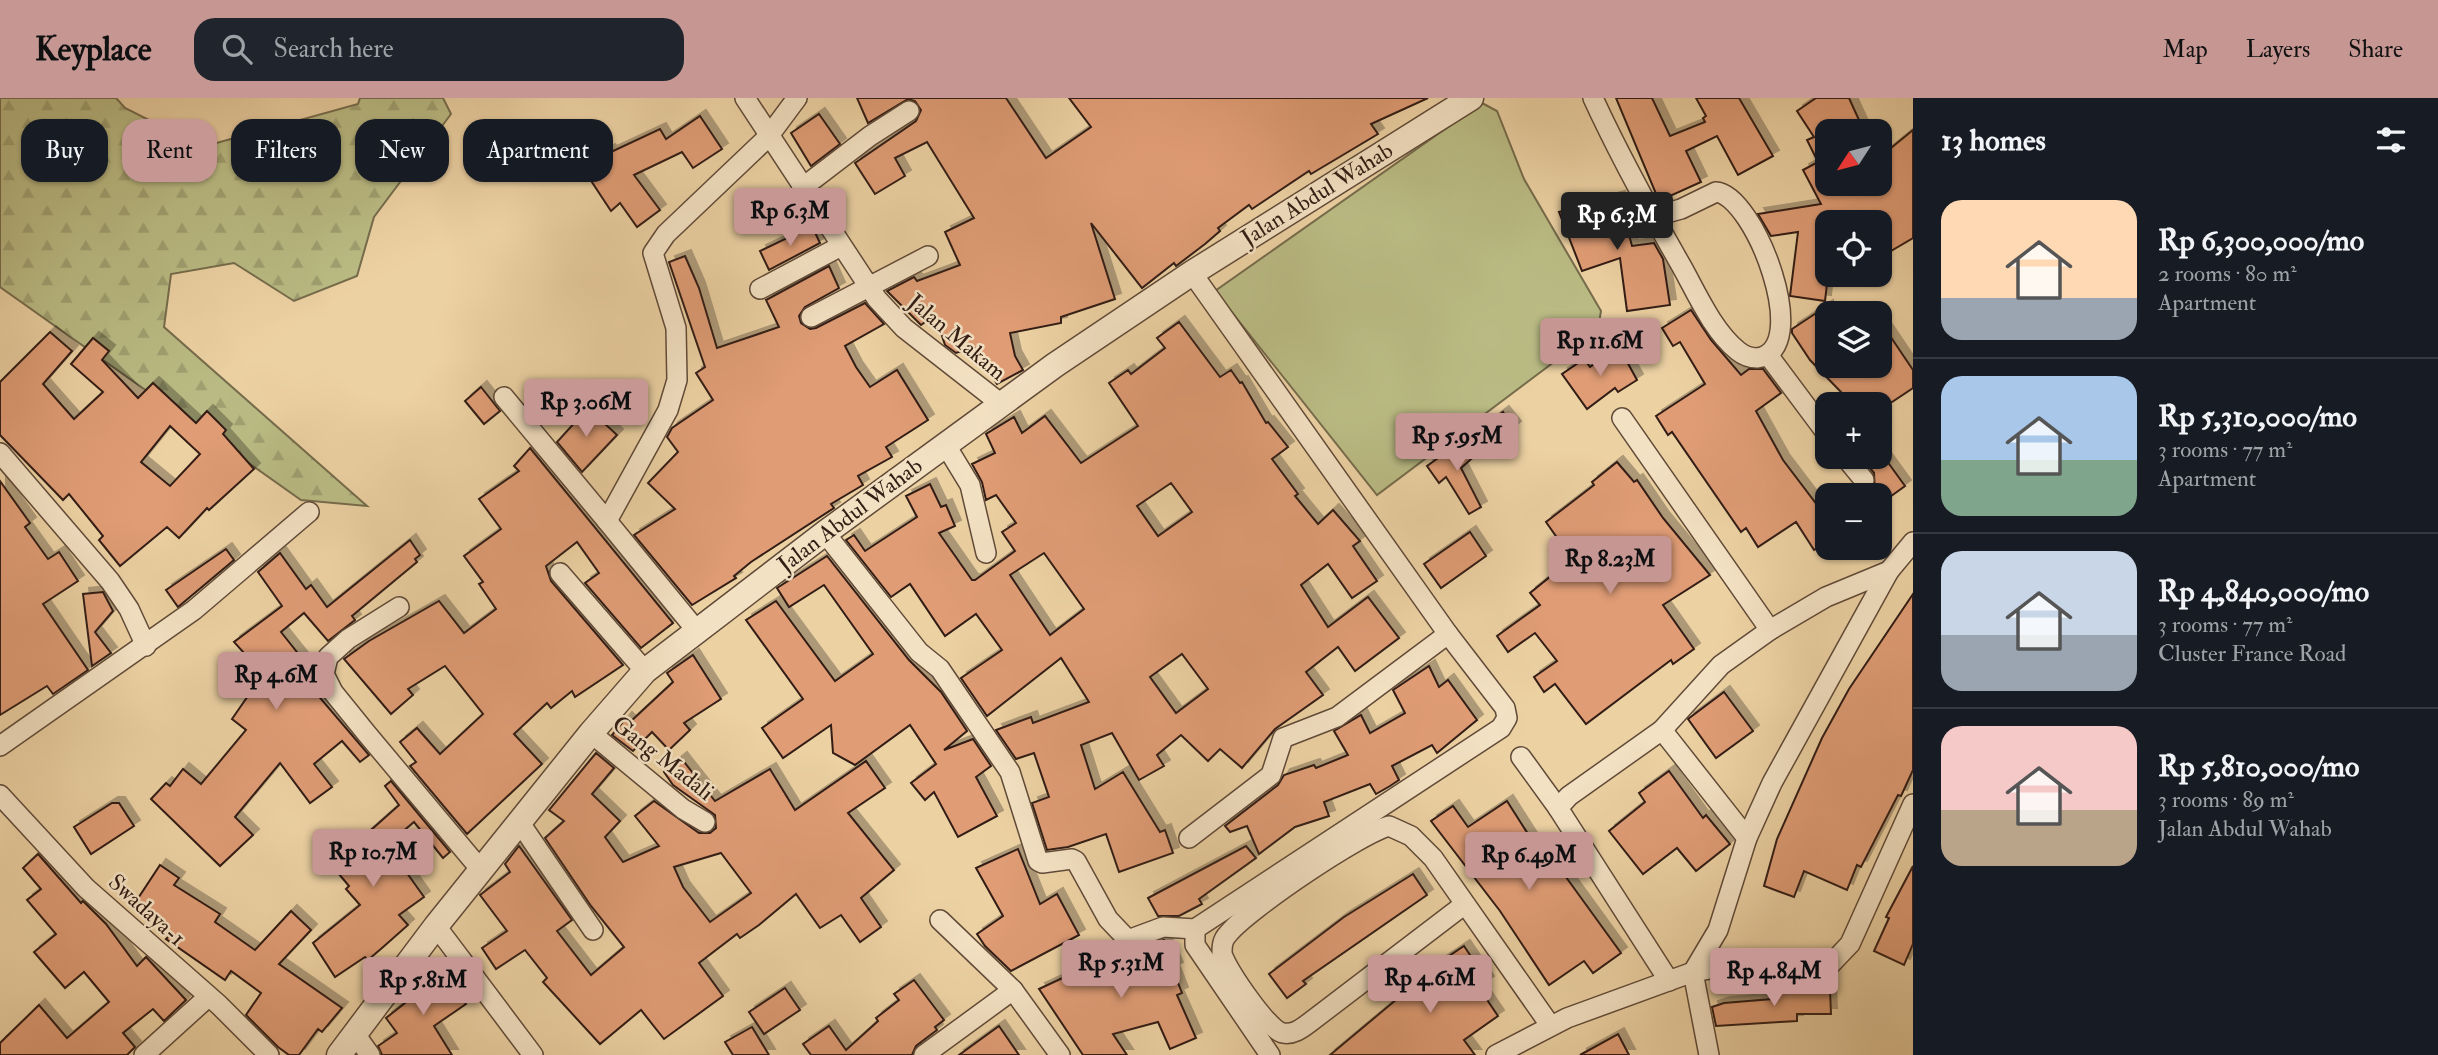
<!DOCTYPE html>
<meta charset="utf-8">
<style>
:root{--surface:#171b24;--page:#20242c;--text:#f1f3f6;--muted:#9ea1a6;--line:#363941;--accent:#c59692}
body{margin:0;font-family:"IM FELL Double Pica",serif;background:var(--page);color:var(--text);height:100vh;display:flex;flex-direction:column;font-size:26px;white-space:nowrap}
*{box-sizing:border-box;margin:0}
p{font-size:23px;color:var(--muted)}
.icon{flex:none;width:38px;height:38px;fill:none;stroke:currentColor;stroke-width:2;stroke-linecap:round;stroke-linejoin:round}
.map{position:relative;flex:1;overflow:hidden}
.drawer{display:flex;flex-direction:column;background:var(--surface);width:525px}
.drawer>*{flex:none}
.hud{position:absolute;left:21px;top:21px;width:665px;height:63px;display:flex;gap:14px}
.needle{width:46px;rotate:234deg}
.controls{position:absolute;left:1815px;top:21px;display:grid;gap:14px}
.controls a{display:grid;place-items:center;width:77px;height:77px;border-radius:14px;background:var(--surface);box-shadow:0 2px 5px #0004;font-size:35px}
.price{position:absolute;translate:-50% -60px;padding:0 16px;border-radius:7px;background:var(--accent);color:#111;font-size:23px;line-height:46px;filter:drop-shadow(0 2px 4px #0008)}
.price::after{content:'';position:absolute;left:50%;top:42px;width:21px;height:16px;margin-left:-10px;background:inherit;clip-path:polygon(0 0,100% 0,50% 100%)}
.price.selected{background:#222;color:#fff}
ul{padding:0;list-style:none}
li{display:flex;align-items:center;gap:21px;height:175px;padding:0 28px}
li+li{border-top:2px solid var(--line)}
li span{display:grid;place-items:center;flex:none;width:196px;height:140px;border-radius:21px;color:#555}
li>.icon{margin-inline-start:auto}
span .icon{width:84px;height:84px;fill:#fffc;stroke-width:1}
li b{font-size:30px}
h2{display:flex;justify-content:space-between;align-items:center;height:84px;padding:0 28px;font-size:30px}
.tag{padding:0 24px;border-radius:21px;background:var(--surface);box-shadow:0 2px 5px #0004;font-size:24px;line-height:63px}
.tag.selected{background:var(--accent);color:#111}
header{display:flex;align-items:center;gap:42px;box-sizing:border-box;height:98px;padding:0 35px;background:var(--accent);color:#111}
header strong{font-size:33px}
nav{display:flex;gap:38px;margin-inline-start:auto;font-size:24px}
.search{width:490px;height:63px;background:var(--page);display:flex;align-items:center;gap:18px;box-sizing:border-box;padding:0 24px;border-radius:21px;color:var(--muted);font-size:26px}
main{display:flex;flex:1;min-height:0}
.map>svg:first-child{display:block}
.green{fill:#babb84;stroke:#766c4c;stroke-width:2}
.forest{fill:url(#forest-firs);stroke:#766c4c;stroke-width:2}
.building{fill:#df9c75;stroke:#321d14;stroke-width:2;fill-rule:evenodd;filter:url(#shadow)}
.lines{fill:none;stroke-linecap:round;stroke-linejoin:round}
.minor-casing{stroke:#604a38;stroke-width:22}
.tertiary-casing{stroke:#604a38;stroke-width:27}
.minor{stroke:#f3e1c3;stroke-width:19}
.tertiary{stroke:#f3e1c3;stroke-width:24}
.labels{text-anchor:middle;dominant-baseline:central;stroke-width:5;stroke-linejoin:round;paint-order:stroke}
.street-label{font-size:23px;fill:#321d14;stroke:#f3e1c3}
</style>
<header>
<strong>Keyplace</strong>
<div class="search"><svg class="icon" aria-label="search" viewBox="0 0 24 24"><circle cx="10" cy="10" r="6"/><path d="M15 15l6 6"/></svg>Search here</div>
<nav><a>Map</a><a>Layers</a><a>Share</a></nav>
</header>
<main>
<div class="map">
<svg width="1913" height="957" viewBox="0 0 1913 957">
<defs>
<pattern id="forest-firs" width="22" height="20" patternUnits="userSpaceOnUse" patternTransform="scale(1.75)"><rect width="22" height="20" fill="#babb84"/><path d="M5 1l3.5 6h-7zM16 11l3.5 6h-7z" fill="#a0a071"/></pattern>
<filter id="shadow"><feDropShadow dx="6" dy="-6" stdDeviation="0" flood-color="#0004"/></filter>
</defs>
<rect width="100%" height="100%" fill="#ecd1a3"/>
<filter id="stains"><feTurbulence type="fractalNoise" baseFrequency=".00286" numOctaves="4"/><feColorMatrix values="0 0 0 0 .2 0 0 0 0 .09 0 0 0 0 .02 0 0 0 .5 -.17"/></filter>
<radialGradient id="worn" r=".72"><stop offset=".6" stop-color="#630" stop-opacity="0"/><stop offset="1" stop-color="#630" stop-opacity=".3"/></radialGradient>
<path class="green" d="M1482,5L1497,13L1524,81L1601,213L1598,231L1377,397L1215,193Z"/>
<path class="forest" d="M0,0H116L125,10L202,49L358,6L360,0H443L451,16L374,119L357,178L294,203L234,165L171,176L164,229L367,408L301,402L0,189Z"/>
<g class="building">
<path d="M857,0H1006L1046,60L1091,29L1069,0H1428L1371,26L1378,36L1311,76L1309,73L1252,111L1249,107L1218,130L1220,133L1205,146L1176,168L1174,165L1142,190L1091,125L1115,201L1061,219V225L1010,235L1015,258L1023,272L997,286L974,249L956,255L945,247L935,217L921,227L887,193L914,179L917,183L960,167L945,134L974,120L927,44L895,60L905,78L875,96L855,65L916,23L921,12L915,3L908,1L868,25Z"/>
<path d="M1616,0H1652L1670,38L1705,24L1703,20L1706,18L1696,0H1739L1773,58L1738,77L1717,38L1686,53L1701,84L1659,103Z"/>
<path d="M1816,0H1849L1864,33H1827V86H1880V59L1913,32V140L1891,153L1880,135V124H1873L1870,120L1827,124L1828,177L1825,203L1790,198L1798,134L1771,138L1758,116L1821,106L1803,72L1818,64L1807,42L1814,39L1797,13Z"/>
<path d="M819,16L840,46L811,68L791,35Z"/>
<path d="M700,18L722,51L693,70L682,54L634,77L660,112L637,129L620,105L611,113L582,69L609,52L611,54L660,31L666,41Z"/>
<path d="M1619,99L1632,148L1654,145L1663,161L1670,207L1627,213L1620,160L1582,173L1559,114Z"/>
<path d="M812,128L820,145L769,172L760,153Z"/>
<path d="M685,158L699,190L717,250L779,229L766,202L829,168L839,190L805,209L799,218L801,225L810,231L816,230L865,205L884,226L845,248L856,269L870,289L897,272L928,322L886,349L892,359L858,378L863,387L831,406L834,410L751,464L734,478L736,480L692,507L634,437L675,411L648,385L678,354L667,339L672,330L713,302L696,275L705,269L669,164Z"/>
<path d="M1827,208V268H1880V223L1913,272V290L1889,306H1828L1841,294L1810,262L1792,235V231Z"/>
<path d="M1691,212L1711,242L1741,277L1749,271H1763L1781,295L1756,313L1783,362L1827,420V444L1814,452L1796,424L1758,449L1746,430L1741,434L1672,334L1668,337L1656,318L1705,286L1680,244L1673,248L1662,230Z"/>
<path d="M1179,224L1220,279L1231,272L1240,285L1242,284L1266,325L1268,324L1288,349L1272,361L1298,396L1295,398L1318,426L1333,412L1360,443L1353,448L1377,483L1352,500L1328,466L1301,487L1328,529L1368,499L1399,540L1355,573L1338,549L1306,574L1323,597L1275,631L1242,670L1220,651L1208,663L1181,637L1157,657L1164,668L1139,682L1112,635L1081,647L1095,691L1123,674L1160,734L1165,732L1173,755L1119,774L1106,736L1068,749L1047,752L1032,705L1049,699L1034,655L1016,661L996,632L1031,619L1033,625L1089,604L1061,560L987,618L961,580L1002,552L976,516L945,538L910,486L891,499L846,442L854,437L865,453L917,419L906,398L930,386L941,409L946,407L955,428L939,435L972,482H975L1015,453L1002,434L1016,425L996,397L986,402L982,384L972,366L995,355L986,336L1014,319L1022,335L1045,318L1081,365L1138,328L1109,285L1128,272L1131,276L1165,250L1157,240ZM1171,385L1192,414L1158,438L1137,408ZM1044,455L1084,511L1050,537L1010,477ZM1182,556L1208,591L1176,615L1150,579Z"/>
<path d="M50,234L72,253L43,286L74,321L103,294L71,266L93,240L109,253L102,262L138,300L153,285L196,325L207,313L226,332L223,336L254,371L209,412L207,410L179,440L167,429L120,468L99,442L103,438L69,396L63,402L0,337V284ZM170,328L200,356L170,388L141,364Z"/>
<path d="M1619,249L1637,282L1618,294L1615,290L1587,311L1562,276L1584,261L1590,269Z"/>
<path d="M481,289L500,313L484,326L465,303Z"/>
<path d="M588,310L617,337L582,374L557,344Z"/>
<path d="M1503,314L1515,329L1489,351L1476,335Z"/>
<path d="M1466,340L1478,355L1461,370L1481,409L1469,416L1446,379L1439,385L1427,368Z"/>
<path d="M530,350L673,525L641,550L585,485L599,475L577,444L546,468L551,483L623,567L575,599L572,593L551,610L547,605L514,636L542,666L467,736L410,668L416,664L400,644L417,630L440,656L483,616L445,568L408,591L413,597L391,616L344,561L369,543L439,503L464,535L496,511L479,486L483,484L464,458L501,431L479,401L519,373L514,368Z"/>
<path d="M1861,359H1884L1905,388L1883,404L1875,394L1874,375Z"/>
<path d="M1617,364L1634,384L1637,382L1663,420L1710,477L1663,507L1694,551L1673,566L1671,562L1586,626L1555,586L1544,594L1534,579L1557,563L1535,535L1508,554L1497,538L1540,507L1530,495L1572,461L1546,424L1594,387L1592,384Z"/>
<path d="M0,383L30,425L25,429L48,461L59,454L78,483L43,506L88,572L53,596L47,588L0,617Z"/>
<path d="M1470,434L1486,458L1441,490L1424,466Z"/>
<path d="M410,442L420,457L415,461L417,464L352,518L355,522L328,543L304,515L281,534L312,573L314,583L309,587L369,657L360,664L342,643L314,666L332,689L310,705L280,665L235,719L253,737L220,768L151,701L166,685L170,688L183,671L201,686L246,632L232,621L263,576L234,544L282,508L258,474L280,455L306,491L311,487L327,509Z"/>
<path d="M226,451L234,462L178,509L166,492Z"/>
<path d="M827,458L909,562L941,594L967,633L944,652L973,641L991,668L976,679L997,718L958,739L934,694L925,702L911,685L936,666L910,627L855,667L833,655L831,627L783,660L762,630L803,601L746,522L776,503L835,583L873,556L824,487L789,509L777,490Z"/>
<path d="M103,494L113,513L95,534L111,555L92,568L83,496Z"/>
<path d="M1913,496V672L1901,698L1898,697L1861,769L1857,767L1847,792L1804,773L1794,799L1764,788L1777,741L1822,640L1849,591Z"/>
<path d="M693,557L721,601L684,625L690,632L669,652L652,634L633,653L612,637L626,620L630,624L673,584L667,575Z"/>
<path d="M1429,568L1439,589L1448,582L1477,622L1437,655L1432,647L1392,668L1399,682L1390,688L1376,696L1370,686L1324,704L1329,718L1295,729L1259,756L1247,728L1230,734L1225,728L1278,687L1284,677L1314,667L1316,670L1348,657L1334,633L1361,617L1370,635L1405,615L1393,592Z"/>
<path d="M1724,594L1753,633L1716,660L1688,621Z"/>
<path d="M596,655L614,670L592,696L620,723L605,739L623,764L659,748L635,718L654,703L699,735H710L716,730L715,717L673,687L664,674L681,660L715,703L770,671L795,712L866,663L885,690L848,715L894,772L861,800L881,829L860,844L841,817L820,830L796,796L759,827L740,840L737,836L699,865L723,898L664,941L641,912L600,946L543,884L547,880L525,852L496,871L482,850L507,833L480,797L510,774L505,766L519,748L572,822L557,833L591,877L624,849L591,808L545,740L564,723L549,712ZM721,755L751,795L710,824L683,789L674,769Z"/>
<path d="M1669,673L1703,720L1706,717L1730,746L1696,773L1677,750L1643,776L1609,733L1645,704L1639,695Z"/>
<path d="M391,683L450,754L443,760L414,724L387,747L424,799L399,817L408,827L382,850L368,862L365,859L335,879L313,845L360,807L346,791L349,788L323,757L345,738L353,748L399,707L385,688Z"/>
<path d="M1507,703L1544,761L1550,757L1621,855L1593,875L1584,863L1549,887L1500,813L1431,723L1453,708L1468,729Z"/>
<path d="M112,705H119L134,728L91,756L74,729Z"/>
<path d="M1246,748L1256,760L1199,801L1202,806L1179,818H1158L1148,800Z"/>
<path d="M1018,751L1040,806L1057,796L1079,837L1011,873L985,848L977,836L1003,818L976,770Z"/>
<path d="M38,756L81,805L83,803L106,826L137,868L146,859L186,902L164,923L153,911L123,935L135,949L127,957H0V945L39,907L67,940L109,904L84,874L65,890L34,854L56,836L27,802L41,791L23,770Z"/>
<path d="M160,767L179,780L174,787L220,816L215,824L255,852L291,813L311,832L279,866L342,910L322,934L318,931L299,957H289L278,949L246,917L261,895L231,873L225,882L166,841L169,838L161,833L163,829L133,808Z"/>
<path d="M1913,768V846L1904,867L1874,853L1889,820L1886,819Z"/>
<path d="M1413,776L1427,797L1303,883L1306,886L1287,900L1269,876L1344,819Z"/>
<path d="M1164,842L1177,870L1173,872L1182,895L1177,897L1196,940L1170,951L1158,924L1113,936L1127,957H1083L1039,891L1122,852L1132,853Z"/>
<path d="M1464,848L1488,884L1479,890L1498,918L1464,942L1475,957H1330L1397,901L1441,872L1437,866Z"/>
<path d="M440,867L466,906L434,928L452,957H382L378,948L397,935L386,920L419,894L412,885Z"/>
<path d="M914,882L944,922L935,929L937,932L916,948L912,957H811L803,946L829,928L846,952L878,923L876,920L899,902L894,896Z"/>
<path d="M785,890L800,912L764,936L749,914Z"/>
<path d="M1771,892H1830L1831,916H1797V923L1716,928L1712,909L1724,905L1772,901Z"/>
<path d="M999,928L1019,957H959Z"/>
<path d="M752,929L769,957H733L725,944Z"/>
<path d="M1618,936L1629,957H1580Z"/>
</g>
<g class="lines">
<defs>
<g id="minor">
<path d="M745,0L877,201L904,230L1000,305"/>
<path d="M1593,0C1620,59 1650,113 1682,169C1697,196 1713,233 1738,253C1743,257 1750,260 1757,260C1814,254 1755,97 1716,94L1681,111L1652,119"/>
<path d="M802,90L870,38L909,13"/>
<path d="M1192,175L1448,536L1505,610L1507,620L1501,630L1195,831V847L1270,957"/>
<path d="M760,191L841,148"/>
<path d="M811,219L928,158"/>
<path d="M1768,257L1827,336"/>
<path d="M504,299L607,423"/>
<path d="M1622,320L1770,532"/>
<path d="M945,346L970,387L986,455"/>
<path d="M0,355L110,483L129,511L146,548"/>
<path d="M1845,359L1864,382"/>
<path d="M825,435L919,554L940,571L1010,674L1038,763L1042,765L1072,761L1076,763L1108,821L1128,842L1163,829L1195,831"/>
<path d="M560,475L645,573"/>
<path d="M399,509L348,541L328,559L324,576L333,594L367,636L481,772"/>
<path d="M697,533L607,423L668,312L677,282L676,230L653,155L666,136L768,39L797,0"/>
<path d="M1662,632L1747,740"/>
<path d="M591,635L683,711L705,724"/>
<path d="M0,648L194,512L309,414"/>
<path d="M1521,659L1558,710"/>
<path d="M0,697L86,790L219,907L269,957"/>
<path d="M520,725L593,832"/>
<path d="M1189,740L1271,677L1283,640L1337,619L1448,536"/>
<path d="M1465,806L1309,925C1301,931 1293,937 1283,935C1267,932 1228,872 1222,856C1222,849 1222,842 1228,836C1247,812 1361,735 1389,728L1411,738L1433,760L1550,927"/>
<path d="M940,822L1013,892"/>
<path d="M436,828L533,957"/>
<path d="M1669,883L1558,710L1569,698L1662,632L1721,567L1770,532L1826,499L1889,473"/>
<path d="M355,936L370,957"/>
<path d="M144,957L208,899"/>
<path d="M924,957L1013,892L1060,957"/>
<path d="M1496,957L1567,920L1693,874L1733,867L1808,871L1828,869L1850,846L1913,706"/>
<path d="M1709,957L1693,874L1718,832L1747,740L1772,685L1889,473L1913,444"/>
</g>
<path id="tertiary" d="M339,957L436,828L591,635L645,573L825,435L1055,267L1192,175L1471,0"/>
</defs>
<use href="#minor" class="minor-casing"/>
<use href="#tertiary" class="tertiary-casing"/>
<use href="#minor" class="minor"/>
<use href="#tertiary" class="tertiary"/>
</g>
<g class="labels">
<g class="street-label">
<text transform="translate(1317 96) rotate(-32)">Jalan Abdul Wahab</text>
<text transform="translate(957 239) rotate(40)">Jalan Makam</text>
<text transform="translate(850 417) rotate(-37)">Jalan Abdul Wahab</text>
<text transform="translate(663 660) rotate(38)">Gang Madali</text>
<text transform="translate(147 812) rotate(42)">Swadaya-1</text>
</g>
</g>
<rect width="100%" height="100%" filter="url(#stains)"/>
<rect width="100%" height="100%" fill="url(#worn)"/>
</svg>
<div class="controls">
<a><svg class="needle" viewBox="-14 -14 28 28"><path d="M0-13l5 13h-10z" fill="#e53935"/><path d="M0 13l5-13h-10z" fill="#9ea1a6"/></svg></a>
<a><svg class="icon" aria-label="locate" viewBox="0 0 24 24"><circle cx="12" cy="12" r="6"/><path d="M12 2v4M12 18v4M2 12h4M18 12h4"/></svg></a>
<a><svg class="icon" aria-label="layers" viewBox="0 0 24 24"><path d="M12 4l9 5-9 5-9-5zM3 14l9 5 9-5"/></svg></a>
<a>+</a>
<a>−</a>
</div>
<b class="price" style="left:790px;top:150px">Rp 6.3M</b>
<b class="price selected" style="left:1617px;top:154px">Rp 6.3M</b>
<b class="price" style="left:1600px;top:280px">Rp 11.6M</b>
<b class="price" style="left:586px;top:341px">Rp 3.06M</b>
<b class="price" style="left:1457px;top:375px">Rp 5.95M</b>
<b class="price" style="left:1610px;top:498px">Rp 8.23M</b>
<b class="price" style="left:276px;top:614px">Rp 4.6M</b>
<b class="price" style="left:373px;top:791px">Rp 10.7M</b>
<b class="price" style="left:1529px;top:794px">Rp 6.49M</b>
<b class="price" style="left:1121px;top:902px">Rp 5.31M</b>
<b class="price" style="left:1774px;top:910px">Rp 4.84M</b>
<b class="price" style="left:1430px;top:917px">Rp 4.61M</b>
<b class="price" style="left:423px;top:919px">Rp 5.81M</b>
<div class="hud">
<a class="tag">Buy</a>
<a class="tag selected">Rent</a>
<a class="tag">Filters</a>
<a class="tag">New</a>
<a class="tag">Apartment</a>
</div>
</div>
<section class="drawer">
<h2>13 homes<svg class="icon" aria-label="filters" viewBox="0 0 24 24"><path d="M4 7h16M4 17h16"/><circle cx="9" cy="7" r="2"/><circle cx="15" cy="17" r="2"/></svg></h2>
<ul>
<li><span style="background:linear-gradient(#ffd9b3 70%,#9aa5b1 0)"><svg class="icon" aria-label="home" viewBox="0 0 24 24"><path d="M3 11l9-7 9 7M6 9v11h12V9"/></svg></span><div><b>Rp 6,300,000/mo</b><p>2 rooms · 80 m²</p><p>Apartment</p></div></li>
<li><span style="background:linear-gradient(#a9c7e8 60%,#7fa58c 0)"><svg class="icon" aria-label="home" viewBox="0 0 24 24"><path d="M3 11l9-7 9 7M6 9v11h12V9"/></svg></span><div><b>Rp 5,310,000/mo</b><p>3 rooms · 77 m²</p><p>Apartment</p></div></li>
<li><span style="background:linear-gradient(#c9d6e8 60%,#9aa5b1 0)"><svg class="icon" aria-label="home" viewBox="0 0 24 24"><path d="M3 11l9-7 9 7M6 9v11h12V9"/></svg></span><div><b>Rp 4,840,000/mo</b><p>3 rooms · 77 m²</p><p>Cluster France Road</p></div></li>
<li><span style="background:linear-gradient(#f6c9c9 60%,#b9a48a 0)"><svg class="icon" aria-label="home" viewBox="0 0 24 24"><path d="M3 11l9-7 9 7M6 9v11h12V9"/></svg></span><div><b>Rp 5,810,000/mo</b><p>3 rooms · 89 m²</p><p>Jalan Abdul Wahab</p></div></li>
</ul>
</section>
</main>
